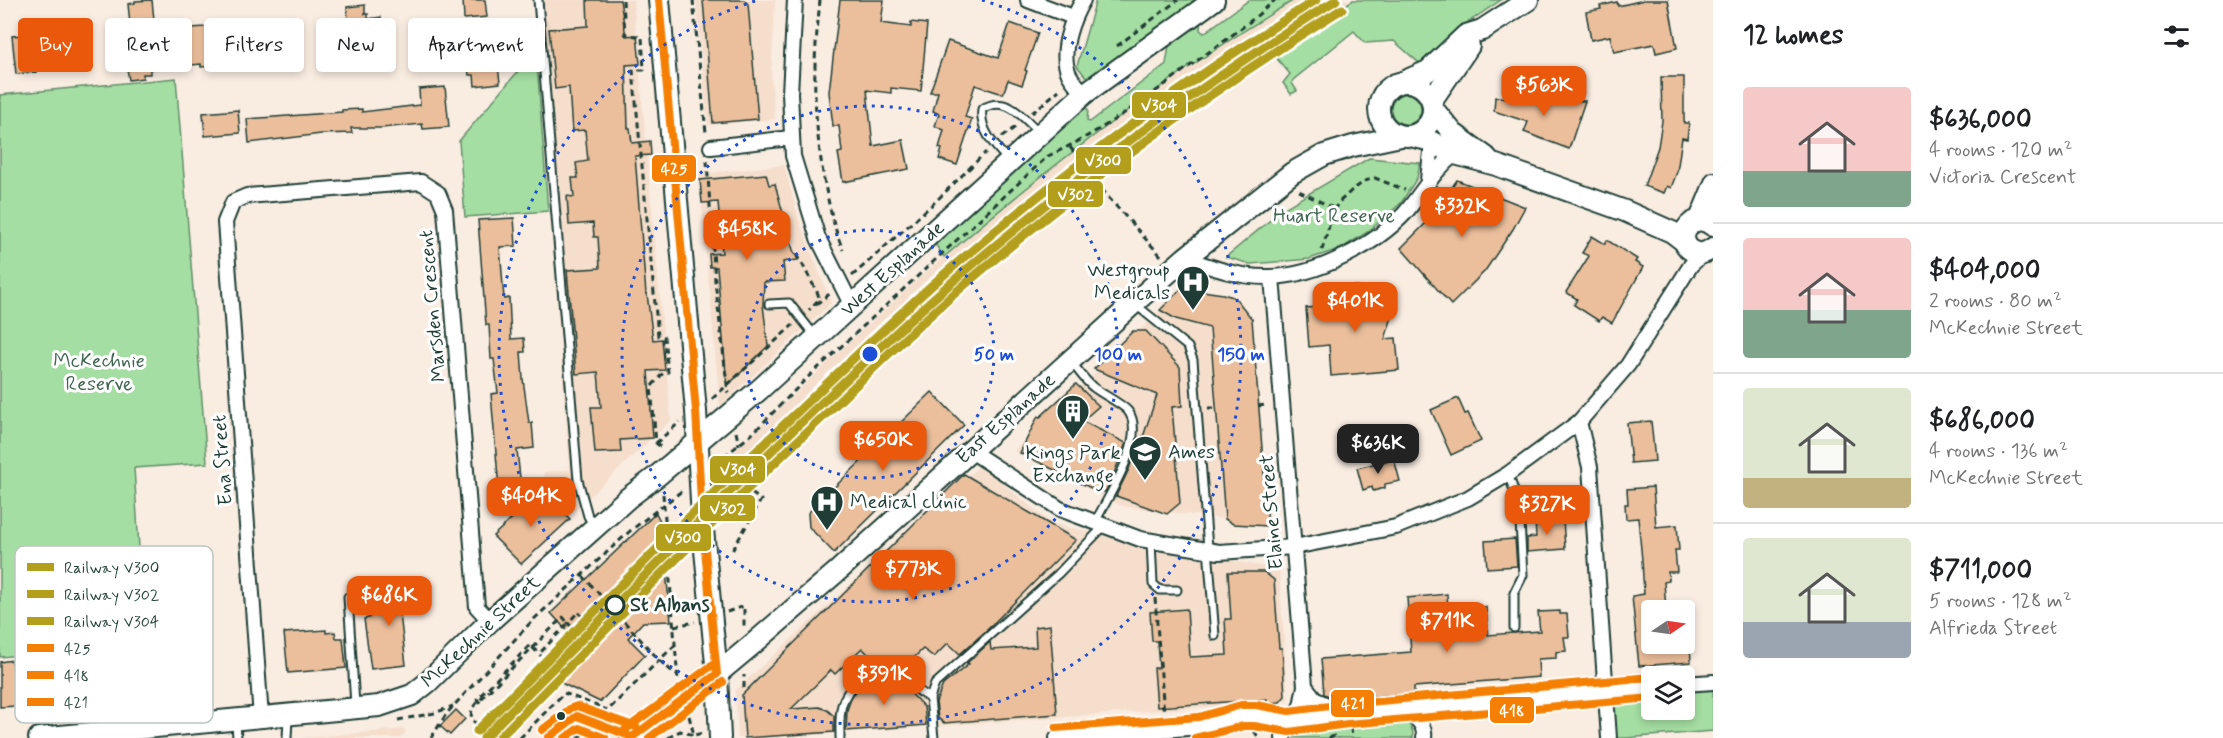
<!DOCTYPE html>
<meta charset="utf-8">
<style>
:root{--surface:#fff;--page:#f2f2f2;--text:#202124;--muted:#757577;--line:#e0e0e0;--accent:#ea580c}
body{margin:0;font-family:Mynerve,sans-serif;background:var(--page);color:var(--text);height:100vh;display:flex;flex-direction:column;font-size:22px;white-space:nowrap}
*{box-sizing:border-box;margin:0}
p{font-size:20px;color:var(--muted)}
.icon{flex:none;width:33px;height:33px;fill:none;stroke:currentColor;stroke-width:2;stroke-linecap:round;stroke-linejoin:round}
.map{position:relative;flex:1;overflow:hidden}
.side{display:flex;flex-direction:column;background:var(--surface);width:510px}
.side>*{flex:none}
.hud{position:absolute;left:18px;top:18px;width:570px;height:54px;display:flex;gap:12px}
.needle{width:39px;rotate:77deg}
.tools{position:absolute;left:1641px;top:600px;display:grid;gap:12px}
.tools a{display:grid;place-items:center;width:54px;height:54px;border-radius:6px;background:var(--surface);box-shadow:0 3px 9px #0003;font-size:30px}
.price{position:absolute;translate:-50% -51px;padding:0 14px;border-radius:12px;background:var(--accent);color:#fff;font-size:20px;line-height:39px;filter:drop-shadow(0 2px 3px #0008)}
.price::after{content:'';position:absolute;left:50%;top:36px;width:18px;height:14px;margin-left:-9px;background:inherit;clip-path:polygon(0 0,100% 0,50% 100%)}
.price.on{background:#222;color:#fff}
ul{padding:0;list-style:none}
li{display:flex;align-items:center;gap:18px;height:150px;padding:0 30px}
li+li{border-top:2px solid var(--line)}
li span{display:grid;place-items:center;flex:none;width:168px;height:120px;border-radius:6px;color:#555}
li>.icon{margin-inline-start:auto}
span .icon{width:72px;height:72px;fill:#fffc;stroke-width:1}
li b{font-size:26px}
h2{display:flex;justify-content:space-between;align-items:center;height:72px;padding:0 30px;font-size:26px}
.tag{padding:0 21px;border-radius:6px;background:var(--surface);box-shadow:0 3px 9px #0003;font-size:21px;line-height:54px}
.tag.on{background:var(--accent);color:#fff}
main{display:flex;flex:1;min-height:0}
.map>svg:first-child{display:block}
.built{fill:#f5decc}
.green{fill:#a5dea2;stroke:#628e6b;stroke-width:1.5}
.building{fill:#ecbf9c;stroke:#1f3d34;stroke-width:1.5}
.lines{fill:none;stroke-linecap:round;stroke-linejoin:round}
.lane-casing{stroke:#1f3d34;stroke-width:11}
.street-casing{stroke:#1f3d34;stroke-width:18}
.secondary-casing{stroke:#1f3d34;stroke-width:24}
.path{stroke:#1f3d34;stroke-width:3;stroke-dasharray:6 4.5;stroke-linecap:butt}
.lane{stroke:#fff;stroke-width:7}
.street{stroke:#fff;stroke-width:14}
.secondary{stroke:#fff;stroke-width:20}
.bus-1-casing{stroke:#fff;stroke-width:12}
.bus-2-casing{stroke:#fff;stroke-width:12}
.bus-3-casing{stroke:#fff;stroke-width:12}
.bus-1{stroke:#f47f03;stroke-width:8}
.bus-2{stroke:#f47f03;stroke-width:8}
.bus-3{stroke:#f47f03;stroke-width:8}
.rail-1-casing{stroke:#fff;stroke-width:14}
.rail-2-casing{stroke:#fff;stroke-width:14}
.rail-3-casing{stroke:#fff;stroke-width:14}
.rail-1{stroke:#b39f1b;stroke-width:9}
.rail-2{stroke:#b39f1b;stroke-width:9}
.rail-3{stroke:#b39f1b;stroke-width:9}
.ring{fill:none;stroke:#1d4ed8;stroke-width:3;stroke-dasharray:3 6}
.stop-dot{fill:#fff;stroke:#1f3d34;stroke-width:3}
.bus-dot{fill:#1f3d34;stroke:#fff;stroke-width:2}
.labels{text-anchor:middle;dominant-baseline:central;stroke-width:6;stroke-linejoin:round;paint-order:stroke}
.park-label{font-size:20px;fill:#406550;stroke:#fff}
.street-label{font-size:20px;fill:#1f3d34;stroke:#fff}
.poi-label{font-size:20px;fill:#1f3d34;stroke:#fff;text-anchor:start}
.stop-label{font-size:20px;font-weight:bold;fill:#1f3d34;stroke:#fff;text-anchor:start}
.key{fill:#fff;stroke:#bcc5c2;stroke-width:1.5}
.key-label{font-size:16px;fill:#1f3d34}
.centre{fill:#1d4ed8;stroke:#fff;stroke-width:3}
.ring-label{font-size:18px;text-anchor:middle;font-weight:bold;fill:#1d4ed8;stroke:#fff;stroke-width:6;stroke-linejoin:round;paint-order:stroke}
.line-badge{stroke:#fff;stroke-width:2}
.badge-label{font-size:16px;text-anchor:middle;font-weight:bold;fill:#fff}
</style>
<main>
<div class="map">
<svg width="1713" height="738" viewBox="0 0 1713 738">
<rect width="100%" height="100%" fill="#f9ece1"/>
<filter id="ink" filterUnits="userSpaceOnUse"><feTurbulence type="fractalNoise" baseFrequency=".0167" numOctaves="2"/><feDisplacementMap in="SourceGraphic" scale="12" xChannelSelector="R" yChannelSelector="G"/><feConvolveMatrix kernelMatrix="1 2 1 2 8 2 1 2 1" color-interpolation-filters="sRGB"/></filter>
<g filter="url(#ink)">
<g class="built">
<path d="M535,0H633L671,420L565,520L549,502L544,472L570,470Z"/>
<path d="M696,0H775L771,79L775,119L708,125Z"/>
<path d="M1294,0H1353L1259,61L1245,67L1158,128L1058,204L894,342L754,478H744L730,465V457L738,448L841,350L918,279L1003,206L1123,115L1204,58Z"/>
<path d="M784,165L799,220L831,303L720,406L699,174Z"/>
<path d="M1184,288L1234,297L1250,318L1264,524L1122,506L1014,451Z"/>
<path d="M980,465L1052,524L1279,570L1288,701L771,738H738L735,691Z"/>
<path d="M404,729L406,732L400,738H301Z"/>
</g>
<g class="green">
<path d="M1096,0H1199L1096,77H1086L1077,66Z"/>
<path d="M1249,0H1294C1170,74 1053,163 944,257L933,241L1058,127L1086,108L1088,110L1087,121L1090,122L1166,64L1170,40L1201,17L1200,30L1204,33Z"/>
<path d="M1353,0H1501L1458,29L1438,52L1422,64L1418,62L1394,41L1365,43L1354,31L1293,80L1292,83L1297,91L1291,94L1283,83L1290,74L1272,53Z"/>
<path d="M536,50L548,211L465,217L459,141Z"/>
<path d="M176,78L207,463L134,468L145,644L0,657V95Z"/>
<circle cx="1406" cy="109" r="15"/>
<path d="M1369,158L1420,163L1417,178L1401,203L1369,231L1342,248L1309,259L1287,261L1250,264L1226,257L1286,207Z"/>
<path d="M1713,688V731L1625,738H1617L1613,734V703L1618,697L1651,692L1652,710H1684L1685,690Z"/>
<path d="M1374,718C1390,719 1415,716 1413,738H1294L1295,735L1306,726Z"/>
</g>
<g class="building">
<path d="M152,0L155,30L224,26L226,44H229L230,51L237,50L238,64L201,67V64L150,69V74H143V78L129,80L123,46L132,45L128,4L135,3V1Z"/>
<path d="M463,0H485L487,17L464,19Z"/>
<path d="M587,0H620L626,36L637,35L640,64L626,65L628,128H630L632,143L650,141L651,155L635,156L646,294H647L653,340L662,339L665,370L648,371L653,438L620,440L621,452L595,453L591,407H601L598,372L576,374L567,270L600,268L598,237H594L593,223L569,225L567,196L574,197L572,178H578L576,163L588,161L585,130L572,131L569,87L555,89L549,29L588,26Z"/>
<path d="M703,0H744L748,4L758,119L713,123Z"/>
<path d="M840,0H884L881,23L911,27V22L927,24L921,91L891,88V93L867,90L873,146L903,140L909,169L843,182L838,153L842,152L839,126H833L829,92Z"/>
<path d="M1644,0H1668L1677,48L1656,53L1654,44L1614,52L1610,36L1591,40L1586,12L1601,9L1600,6L1617,2L1618,6Z"/>
<path d="M365,5V14H368V19L381,17V24H386L388,44L370,48L371,52L358,54L356,32H353L352,19H348L347,7Z"/>
<path d="M1010,23L1038,33L1025,70L1027,71L1022,85L1008,80L1003,94L975,85L965,117L972,119L957,165L939,159L942,149L939,148L944,130L935,126L939,114L933,111L938,92H930L948,41L998,58Z"/>
<path d="M33,34L37,72L16,74L12,36Z"/>
<path d="M497,56L500,83L475,86L474,75H469L467,60Z"/>
<path d="M1661,77H1684V123H1689L1687,139L1682,138L1677,172L1671,188L1667,186L1664,193L1644,186L1658,147L1662,121Z"/>
<path d="M445,87L449,127L423,129L422,124L381,128H351L352,133L321,134L249,143L247,119L342,112V110L362,109V112L420,105L419,89Z"/>
<path d="M1495,97L1585,101L1569,149L1524,132L1528,122L1494,111Z"/>
<path d="M238,110L240,133L205,136L203,113Z"/>
<path d="M766,174L769,185L775,184L793,250L798,260L783,262L785,281L764,282L763,305L768,346L727,386L717,267H710L709,254L722,253L718,202L702,203L700,180Z"/>
<path d="M1457,180L1525,207L1513,229L1485,271L1451,305L1401,248L1431,218Z"/>
<path d="M514,218L516,246L500,247L504,299L509,298L511,339L524,338L525,352H521L523,379L529,423H532L534,448L517,450L521,487L499,489L491,394L498,393L494,359H491L489,325H486L478,220Z"/>
<path d="M1592,236L1605,244L1607,240L1637,259L1635,262L1643,267L1612,323L1602,317L1599,321L1574,305L1577,299L1566,292L1589,256L1582,253Z"/>
<path d="M1354,286L1371,288L1393,314L1385,339L1396,338L1399,370L1331,376L1329,345L1309,347L1306,308L1329,306Z"/>
<path d="M1182,288L1223,294L1233,297L1237,300L1252,319L1268,526L1233,524L1225,519L1210,328L1176,319L1160,310Z"/>
<path d="M1133,331H1146L1180,367L1182,406L1172,407L1180,503L1167,514L1116,496L1129,469L1136,448L1139,449L1157,395L1094,369Z"/>
<path d="M1076,384L1099,406L1082,421L1126,443L1111,481L1105,492L1102,491L1101,493L1020,453L1038,416L1040,417Z"/>
<path d="M932,392L964,425L834,553L809,527L808,513Z"/>
<path d="M1458,398L1465,414L1468,413L1481,441L1451,455L1431,410Z"/>
<path d="M1651,421L1655,461L1631,463L1627,423Z"/>
<path d="M1394,459L1400,481L1385,484V488L1373,491L1372,487L1363,490L1357,468Z"/>
<path d="M964,474L1076,540L989,628L960,654L948,643L934,657L923,649L902,669L883,659L875,661L862,648L835,674L831,670L791,709L819,707L827,710L834,716V732L745,738L742,695Z"/>
<path d="M1653,487L1656,527L1677,525L1679,550H1675L1677,572H1668L1669,581L1664,582L1666,610H1652V644H1690L1691,662L1639,666L1632,596L1644,594L1642,560L1638,518L1626,519L1625,504H1628L1627,489Z"/>
<path d="M533,499L551,500L570,519L521,564L493,536Z"/>
<path d="M656,513L661,523L671,621L643,622L628,638L645,655L600,702L551,678L582,648L551,613Z"/>
<path d="M1563,519L1565,549L1527,552V538L1536,537L1535,521Z"/>
<path d="M1515,539L1517,566L1487,568L1485,541Z"/>
<path d="M1228,572H1264L1274,580L1279,648H1282L1285,696L1280,702L1267,703V699L1157,707L1154,668H1159L1157,641H1152L1150,612L1187,609L1190,657L1227,655L1225,619H1231Z"/>
<path d="M425,587L427,602L399,605L406,665L371,669L364,619L369,618L367,596Z"/>
<path d="M1447,594L1448,610L1486,607L1488,635L1540,631L1538,612L1560,611V614H1567L1569,637H1564L1566,651L1556,652V658L1538,659L1539,677L1414,687V693L1336,699L1324,694L1321,659L1411,652L1407,598Z"/>
<path d="M1050,625L1057,714L944,723L938,718L936,702L943,685L969,664L967,663L990,642L991,650L1036,647L1035,627Z"/>
<path d="M326,630V633L335,632L336,638H343L346,668L288,673L284,633Z"/>
<path d="M12,660L14,674L78,666L80,683L15,691L17,706L0,707V662Z"/>
<path d="M882,670L897,679L924,707L926,725L846,731L847,710L852,696L867,680Z"/>
<path d="M456,710L465,719L450,735L440,726Z"/>
</g>
<g class="lines">
<defs>
<g id="lane">
<path d="M538,0L578,480L588,516L594,527"/>
<path d="M1008,160C995,146 979,130 982,109C1007,94 1022,117 1040,133"/>
<path d="M769,304L789,303L815,336"/>
<path d="M1136,305L1188,347L1193,360L1215,636"/>
<path d="M1072,363C1079,371 1085,381 1093,387C1103,395 1121,403 1128,411C1148,436 1107,499 1095,522"/>
<path d="M1508,474L1519,504L1523,575L1514,593V628"/>
<path d="M1151,541L1153,584L1160,590H1177"/>
<path d="M348,597L355,705"/>
<path d="M236,723L237,738"/>
<path d="M287,738L288,718"/>
<path d="M548,738L577,716L629,736"/>
<path d="M840,738C840,727 839,715 842,705C846,688 867,672 881,664C901,669 911,689 930,698"/>
<path d="M934,738L930,698L935,684L1058,574L1104,526"/>
</g>
<g id="street">
<path d="M795,0L790,93L793,156L818,238L852,306"/>
<path d="M1028,0L1073,17"/>
<path d="M1083,0C1072,19 1059,52 1069,74C1072,81 1080,88 1084,94"/>
<path d="M711,147L791,138"/>
<path d="M1428,180L1432,142"/>
<path d="M1713,188V216"/>
<path d="M1696,221L1713,180"/>
<path d="M1185,258C1213,268 1241,278 1270,277C1316,276 1374,246 1405,213C1423,192 1433,171 1455,154"/>
<path d="M1272,277L1305,686L1301,706L1285,730L1283,738"/>
<path d="M1579,422L1590,467L1609,738"/>
<path d="M971,451L1060,509L1140,539L1219,552L1294,547L1396,527L1468,498L1508,474L1579,422L1628,365L1691,265L1704,253"/>
<path d="M1684,684L1713,682"/>
<path d="M1305,686L1316,700L1347,714"/>
<path d="M1408,710C1416,718 1426,726 1424,738"/>
<path d="M261,718L225,222L233,202L247,196L421,182L438,193L445,210L477,607L490,621"/>
<path d="M1057,738L1201,727L1242,715H1255L1289,722L1347,714L1452,706L1652,687"/>
</g>
<g id="secondary">
<path d="M659,0L696,411L702,519L717,674L720,738"/>
<path d="M1405,81L1428,71L1466,35L1482,30L1528,0"/>
<circle cx="1406" cy="109" r="27"/>
<path d="M1432,100L1469,46"/>
<path d="M1433,109L1453,133L1486,157"/>
<path d="M1410,136L1428,140L1455,154L1496,165L1625,211L1672,232L1685,242"/>
<path d="M1713,226C1691,207 1671,243 1695,252C1702,255 1707,252 1713,248"/>
<path d="M39,738L379,706L412,695L427,683L490,621L628,498L657,476L759,390L1084,94L1214,0"/>
<path d="M631,738L717,674L753,644L840,569L1134,303L1185,258L1292,173L1324,155L1353,146L1401,136"/>
</g>
</defs>
<use href="#lane" class="lane-casing"/>
<use href="#street" class="street-casing"/>
<use href="#secondary" class="secondary-casing"/>
<g class="path">
<path d="M623,0L625,34L642,37L644,70H633L658,336L664,337L668,372L663,373L651,387L656,443L662,448"/>
<path d="M693,0L706,133"/>
<path d="M820,0C818,23 815,46 815,69C813,118 824,205 843,250"/>
<path d="M1117,46L1178,0"/>
<path d="M1032,113L1059,90"/>
<path d="M1002,137L1018,125"/>
<path d="M1070,147L1108,197L1161,256"/>
<path d="M707,161L715,281L728,393"/>
<path d="M1299,191L1335,209"/>
<path d="M1322,250L1329,226L1330,217L1338,203L1351,191L1365,181L1375,178L1405,190"/>
<path d="M797,254L818,294L819,299L809,310"/>
<path d="M852,276L935,202L986,152"/>
<path d="M816,304L831,293"/>
<path d="M712,399L793,325"/>
<path d="M1258,406L1265,405"/>
<path d="M1208,408H1216"/>
<path d="M736,432L739,445"/>
<path d="M656,443L680,422"/>
<path d="M716,463L752,434L806,379L1048,156C1100,133 1146,99 1191,65C1220,44 1249,24 1275,0"/>
<path d="M726,475L761,500L732,551"/>
<path d="M663,494L678,681"/>
<path d="M582,575L659,660L676,675"/>
<path d="M1155,598L1164,713"/>
<path d="M727,612L744,606V627"/>
<path d="M583,617L578,612L568,623L590,646L600,637L596,632"/>
<path d="M674,626L695,622"/>
<path d="M580,635L609,606"/>
<path d="M744,688V675"/>
<path d="M480,703L477,699L530,645L543,658"/>
<path d="M603,715L675,645"/>
<path d="M689,716L694,735L704,733"/>
<path d="M398,720L435,713L453,706"/>
<path d="M477,725L471,718L472,708L563,617L568,623L539,654"/>
<path d="M1351,728L1352,738"/>
<path d="M1254,731L1259,738"/>
<path d="M431,738L447,713L532,621L630,531L683,490"/>
<path d="M505,738L593,649L590,646L560,675L556,672"/>
<path d="M520,738L564,693L607,710"/>
<path d="M578,738L585,732"/>
<path d="M668,738L680,731L694,735L695,738"/>
<path d="M1329,738L1334,736L1339,738"/>
</g>
<use href="#lane" class="lane"/>
<use href="#street" class="street"/>
<use href="#secondary" class="secondary"/>
<defs>
<g id="bus-1">
<path d="M659,0L696,411L702,519L717,674"/>
<path d="M548,738L577,716L632,737"/>
<path d="M631,738L717,674"/>
</g>
<g id="bus-2">
<path d="M565,738L579,728L605,738"/>
<path d="M649,738L723,682"/>
<path d="M1195,738L1244,726H1254L1289,732L1348,724L1652,698"/>
</g>
<g id="bus-3">
<path d="M1056,728L1199,717L1241,705H1256L1289,711L1346,704L1651,677"/>
<path d="M542,730L571,708L577,706L636,727"/>
<path d="M625,730L711,666"/>
</g>
</defs>
<use href="#bus-1" class="bus-1-casing"/>
<use href="#bus-2" class="bus-2-casing"/>
<use href="#bus-3" class="bus-3-casing"/>
<use href="#bus-1" class="bus-1"/>
<use href="#bus-2" class="bus-2"/>
<use href="#bus-3" class="bus-3"/>
<defs>
<path id="rail-1" d="M484,738C593,627 702,517 814,410C864,363 913,315 965,271C1082,171 1206,82 1336,0"/>
<path id="rail-2" d="M499,738C606,629 714,519 826,414C873,368 920,323 970,280C1087,180 1211,90 1342,9"/>
<path id="rail-3" d="M477,731C587,619 697,507 811,399C858,354 905,308 955,265C1068,168 1189,79 1316,0"/>
</defs>
<use href="#rail-1" class="rail-1-casing"/>
<use href="#rail-2" class="rail-2-casing"/>
<use href="#rail-3" class="rail-3-casing"/>
<use href="#rail-1" class="rail-1"/>
<use href="#rail-2" class="rail-2"/>
<use href="#rail-3" class="rail-3"/>
</g>
</g>
<g class="ring">
<circle cx="870" cy="354" r="124"/>
<circle cx="870" cy="354" r="248"/>
<path d="M982 0A371 371 0 1 1 758 0"/>
</g>
<defs>
<symbol id="hospital-pin" viewBox="-11 -11 22 30"><path d="M0 17L-7.5 6A9.5 9.5 0 1 1 7.5 6Z" fill="#1f3d34" stroke="#fff"/><path d="M-5-5h3v3.5h4V-5h3V5h-3V1.5h-4V5h-3Z" fill="#fff"/></symbol>
<symbol id="building-pin" viewBox="-11 -11 22 30"><path d="M0 17L-7.5 6A9.5 9.5 0 1 1 7.5 6Z" fill="#1f3d34" stroke="#fff"/><path d="M-4-6H4V6H1V3H-1V6H-4ZM-2.5-4.3h1.7v1.8h-1.7ZM.8-4.3h1.7v1.8H.8ZM-2.5-1h1.7V.8h-1.7ZM.8-1h1.7V.8H.8Z" fill="#fff"/></symbol>
<symbol id="university-pin" viewBox="-11 -11 22 30"><path d="M0 17L-7.5 6A9.5 9.5 0 1 1 7.5 6Z" fill="#1f3d34" stroke="#fff"/><path d="M0-5L7-2L0 1L-7-2ZM-4 1L0 2.5L4 1V4Q0 6-4 4Z" fill="#fff"/></symbol>
</defs>
<g fill-rule="evenodd">
<use href="#hospital-pin" x="1174" y="263" width="38" height="52"/>
<use href="#building-pin" x="1054" y="392" width="38" height="52"/>
<use href="#university-pin" x="1126" y="433" width="38" height="52"/>
<use href="#hospital-pin" x="808" y="483" width="38" height="52"/>
</g>
<circle class="stop-dot" cx="615" cy="605" r="9"/>
<circle class="bus-dot" cx="561" cy="716" r="5"/>
<g class="labels">
<g class="park-label">
<text x="1334" y="216">Huart Reserve</text>
<text x="99" y="361">McKechnie<tspan x="99" dy="23">Reserve</tspan></text>
</g>
<g class="street-label">
<text transform="translate(893 269) rotate(-42)">West Esplanade</text>
<text transform="translate(433 306) rotate(-95)">Marsden Crescent</text>
<text transform="translate(1006 419) rotate(-42)">East Esplanade</text>
<text transform="translate(223 460) rotate(-94)">Ena Street</text>
<text transform="translate(1272 512) rotate(-95)">Elaine Street</text>
<text transform="translate(481 632) rotate(-43)">McKechnie Street</text>
</g>
<g class="poi-label">
<text x="1170" y="270" text-anchor="end">Westgroup<tspan x="1170" dy="23">Medicals</tspan></text>
<text x="1168" y="452">Ames</text>
<text x="1073" y="453" text-anchor="middle">Kings Park<tspan x="1073" dy="23">Exchange</tspan></text>
<text x="850" y="502">Medical clinic</text>
</g>
<g class="stop-label">
<text x="630" y="605">St Albans</text>
</g>
</g>
<rect x="15" y="546" width="198" height="177" rx="9" class="key"/>
<rect x="27" y="563" width="27" height="8" fill="#b39f1b"/>
<rect x="27" y="590" width="27" height="8" fill="#b39f1b"/>
<rect x="27" y="617" width="27" height="8" fill="#b39f1b"/>
<rect x="27" y="644" width="27" height="8" fill="#f47f03"/>
<rect x="27" y="671" width="27" height="8" fill="#f47f03"/>
<rect x="27" y="698" width="27" height="8" fill="#f47f03"/>
<g class="key-label">
<text x="64" y="573">Railway V300</text>
<text x="64" y="600">Railway V302</text>
<text x="64" y="627">Railway V304</text>
<text x="64" y="654">425</text>
<text x="64" y="681">418</text>
<text x="64" y="708">421</text>
</g>
<circle cx="870" cy="354" r="9" class="centre"/>
<g class="ring-label">
<text x="994" y="360">50 m</text>
<text x="1118" y="360">100 m</text>
<text x="1241" y="360">150 m</text>
</g>
<g class="line-badge">
<rect x="1131" y="91" width="56" height="28" rx="6" fill="#b39f1b"/>
<rect x="1075" y="146" width="57" height="29" rx="6" fill="#b39f1b"/>
<rect x="651" y="154" width="46" height="29" rx="6" fill="#f47f03"/>
<rect x="1047" y="180" width="57" height="28" rx="6" fill="#b39f1b"/>
<rect x="709" y="455" width="57" height="29" rx="6" fill="#b39f1b"/>
<rect x="699" y="494" width="57" height="28" rx="6" fill="#b39f1b"/>
<rect x="655" y="523" width="57" height="29" rx="6" fill="#b39f1b"/>
<rect x="1330" y="689" width="45" height="29" rx="6" fill="#f47f03"/>
<rect x="1489" y="696" width="46" height="28" rx="6" fill="#f47f03"/>
</g>
<g class="badge-label">
<text x="1159" y="111">V304</text>
<text x="1103" y="166">V300</text>
<text x="674" y="174">425</text>
<text x="1076" y="200">V302</text>
<text x="738" y="475">V304</text>
<text x="728" y="514">V302</text>
<text x="683" y="543">V300</text>
<text x="1353" y="709">421</text>
<text x="1512" y="716">418</text>
</g>
</svg>
<div class="tools">
<a><svg class="needle" viewBox="-14 -14 28 28"><path d="M0-13l5 13h-10z" fill="#e53935"/><path d="M0 13l5-13h-10z" fill="#757577"/></svg></a>
<a><svg class="icon" aria-label="layers" viewBox="0 0 24 24"><path d="M12 4l9 5-9 5-9-5zM3 14l9 5 9-5"/></svg></a>
</div>
<b class="price" style="left:1544px;top:117px">$563K</b>
<b class="price" style="left:1462px;top:238px">$332K</b>
<b class="price" style="left:747px;top:261px">$458K</b>
<b class="price" style="left:1355px;top:333px">$401K</b>
<b class="price" style="left:883px;top:472px">$650K</b>
<b class="price on" style="left:1378px;top:475px">$636K</b>
<b class="price" style="left:531px;top:528px">$404K</b>
<b class="price" style="left:1547px;top:536px">$327K</b>
<b class="price" style="left:913px;top:601px">$773K</b>
<b class="price" style="left:389px;top:627px">$686K</b>
<b class="price" style="left:1447px;top:653px">$711K</b>
<b class="price" style="left:884px;top:706px">$391K</b>
<div class="hud">
<a class="tag on">Buy</a>
<a class="tag">Rent</a>
<a class="tag">Filters</a>
<a class="tag">New</a>
<a class="tag">Apartment</a>
</div>
</div>
<section class="side">
<h2>12 homes<svg class="icon" aria-label="filters" viewBox="0 0 24 24"><path d="M4 7h16M4 17h16"/><circle cx="9" cy="7" r="2"/><circle cx="15" cy="17" r="2"/></svg></h2>
<ul>
<li><span style="background:linear-gradient(#f6c9c9 70%,#7fa58c 0)"><svg class="icon" aria-label="home" viewBox="0 0 24 24"><path d="M3 11l9-7 9 7M6 9v11h12V9"/></svg></span><div><b>$636,000</b><p>4 rooms · 120 m²</p><p>Victoria Crescent</p></div></li>
<li><span style="background:linear-gradient(#f6c9c9 60%,#7fa58c 0)"><svg class="icon" aria-label="home" viewBox="0 0 24 24"><path d="M3 11l9-7 9 7M6 9v11h12V9"/></svg></span><div><b>$404,000</b><p>2 rooms · 80 m²</p><p>McKechnie Street</p></div></li>
<li><span style="background:linear-gradient(#dfe7d0 75%,#c2b280 0)"><svg class="icon" aria-label="home" viewBox="0 0 24 24"><path d="M3 11l9-7 9 7M6 9v11h12V9"/></svg></span><div><b>$686,000</b><p>4 rooms · 136 m²</p><p>McKechnie Street</p></div></li>
<li><span style="background:linear-gradient(#dfe7d0 70%,#9aa5b1 0)"><svg class="icon" aria-label="home" viewBox="0 0 24 24"><path d="M3 11l9-7 9 7M6 9v11h12V9"/></svg></span><div><b>$711,000</b><p>5 rooms · 128 m²</p><p>Alfrieda Street</p></div></li>
</ul>
</section>
</main>
